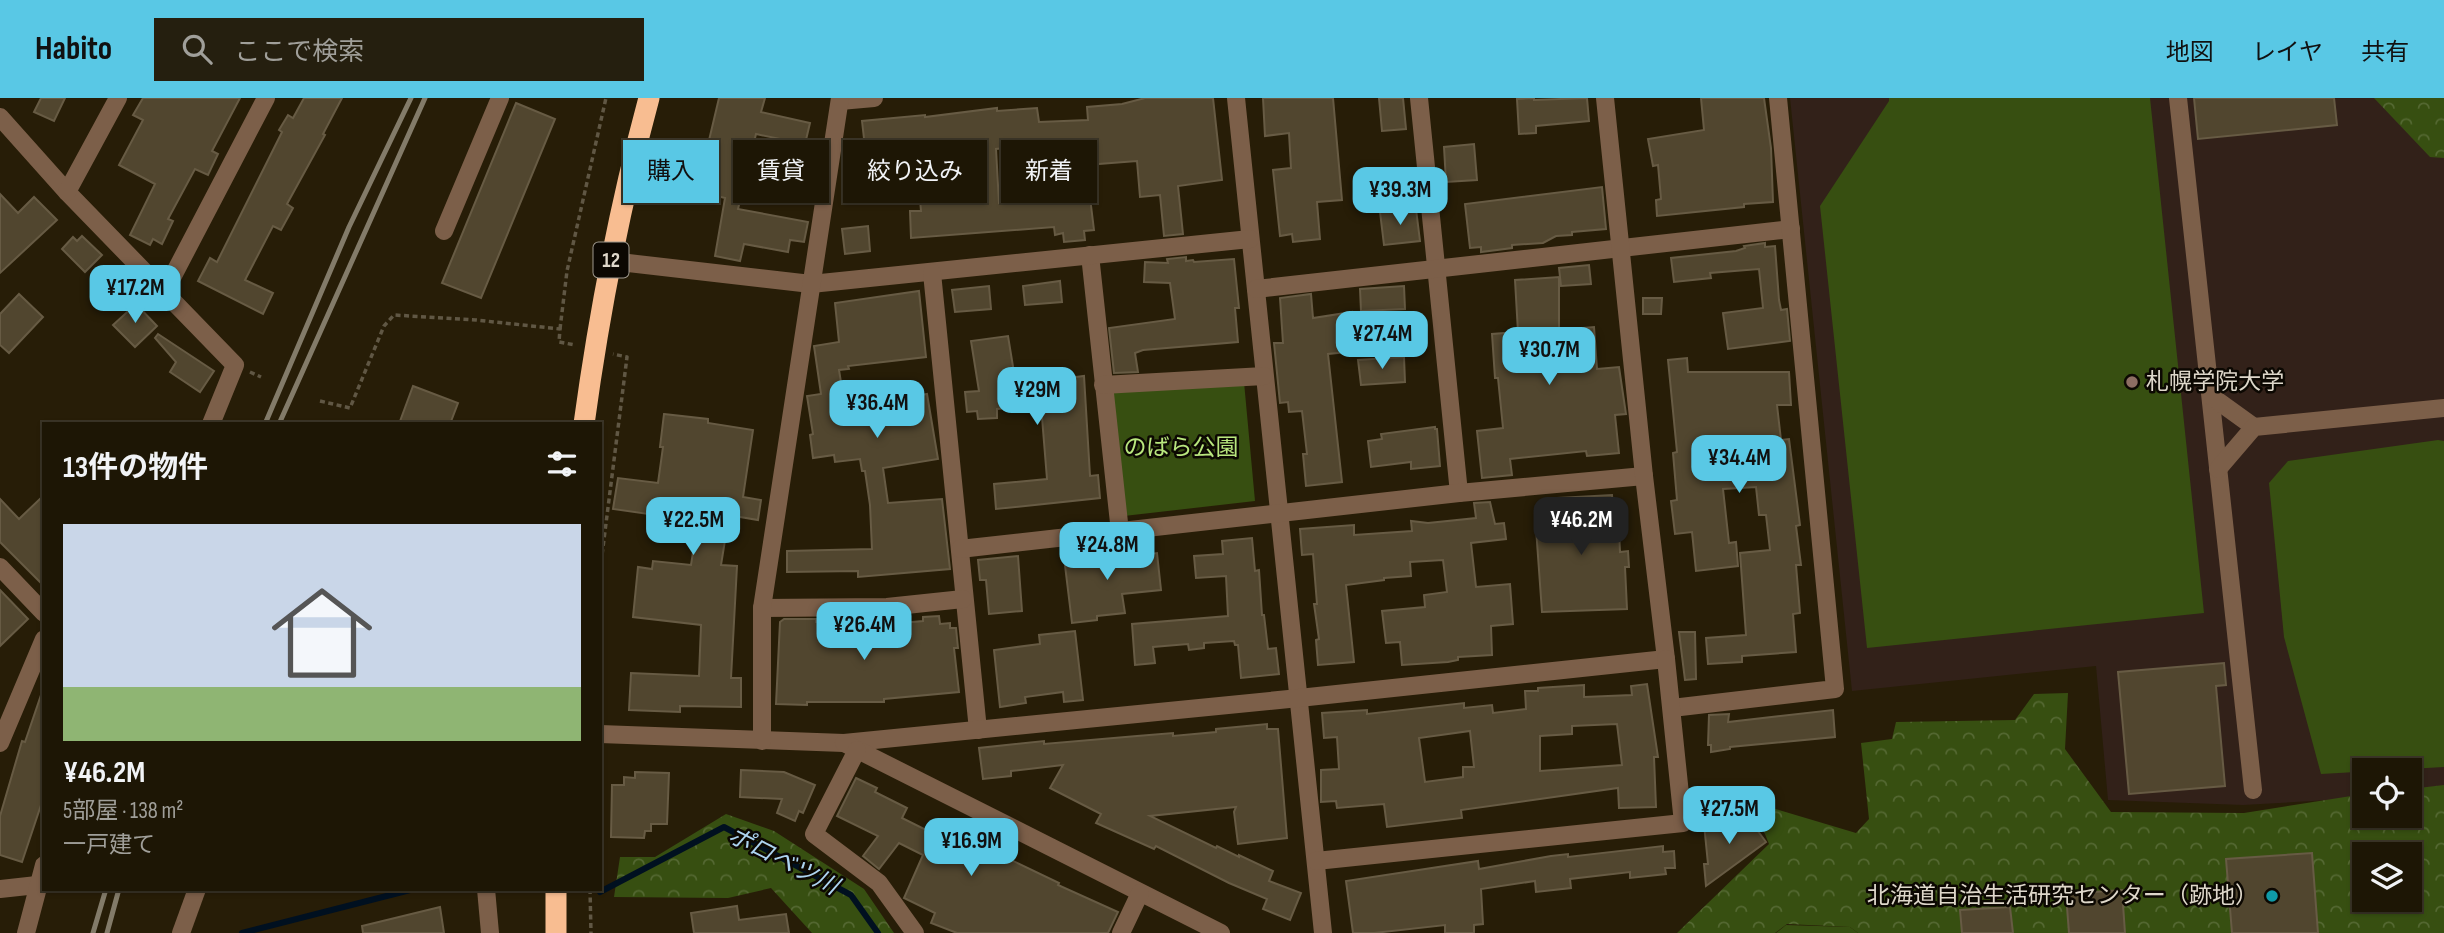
<!DOCTYPE html>
<html lang="ja">
<meta charset="utf-8">
<style>
:root{--surface:#1d1605;--page:#251f0f;--text:#f1f3f6;--muted:#a09f9a;--line:#3b3527;--accent:#59c8e5}
body{margin:0;font-family:"Sofia Sans Condensed","Noto Sans JP",sans-serif;background:var(--page);color:var(--text);height:100vh;display:flex;flex-direction:column;font-size:26px;white-space:nowrap}
*{box-sizing:border-box;margin:0}
p{font-size:23px;color:var(--muted)}
.icon{flex:none;width:38px;height:38px;fill:none;stroke:currentColor;stroke-width:2;stroke-linecap:round;stroke-linejoin:round}
.map{position:relative;flex:1;overflow:hidden}
.panel{position:absolute;left:42px;top:324px;width:560px;height:469px;display:flex;flex-direction:column;background:var(--surface);border-radius:0px;box-shadow:0 2px 5px #0004,0 0 0 2px var(--line)}
.panel>*{flex:none}
.hud{position:absolute;left:623px;top:42px;width:665px;height:63px;display:flex;gap:14px}
.buttons{position:absolute;left:2352px;top:660px;display:grid;gap:14px}
.buttons a{display:grid;place-items:center;width:70px;height:70px;border-radius:0px;background:var(--surface);box-shadow:0 2px 5px #0004,0 0 0 2px var(--line);font-size:35px}
.price{position:absolute;translate:-50% -60px;padding:0 16px;border-radius:14px;background:var(--accent);color:#111;font-size:23px;line-height:46px;filter:drop-shadow(0 2px 4px #0008)}
.price::after{content:'';position:absolute;left:50%;top:42px;width:21px;height:16px;margin-left:-10px;background:inherit;clip-path:polygon(0 0,100% 0,50% 100%)}
.price.current{background:#222;color:#fff}
ul{padding:0;list-style:none}
li{display:grid;align-content:center;gap:14px;height:371px;padding:0 21px}
li+li{border-top:2px solid var(--line)}
li span{display:grid;place-items:center;height:217px;border-radius:0px;color:#555}
li>.icon{margin-inline-start:auto}
span .icon{width:126px;height:126px;fill:#fffc;stroke-width:1}
li b{font-size:30px}
h2{display:flex;justify-content:space-between;align-items:center;height:84px;padding:0 21px;font-size:30px}
.chip{padding:0 24px;border-radius:0px;background:var(--surface);box-shadow:0 2px 5px #0004,0 0 0 2px var(--line);font-size:24px;line-height:63px}
.chip.current{background:var(--accent);color:#111}
header{display:flex;align-items:center;gap:42px;box-sizing:border-box;height:98px;padding:0 35px;background:var(--accent);color:#111}
header strong{font-size:33px}
nav{display:flex;gap:38px;margin-inline-start:auto;font-size:24px}
.search{width:490px;height:63px;background:var(--page);display:flex;align-items:center;gap:18px;box-sizing:border-box;padding:0 24px;border-radius:0px;color:var(--muted);font-size:26px}
.map>svg:first-child{display:block}
.education{fill:#322119}
.forest{fill:url(#forest-crowns);fill-rule:evenodd}
.park{fill:#374f11}
.lines{fill:none;stroke-linecap:round;stroke-linejoin:round}
.stream{stroke:#001020;stroke-width:6}
.building{fill:#51462f;stroke:#675b44;stroke-width:2;fill-rule:evenodd}
.path{stroke:#605744;stroke-width:3.5;stroke-dasharray:5 3.5;stroke-linecap:butt}
.minor{stroke:#7c5f49;stroke-width:18}
.highway{stroke:#f8bd91;stroke-width:21}
.rail{stroke:#837b69;stroke-width:5}
.education-dot{fill:#8d6e63;stroke:#0c0802;stroke-width:2.5}
.culture-dot{fill:#0f9aa8;stroke:#0c0802;stroke-width:2.5}
.labels{text-anchor:middle;dominant-baseline:central;stroke-width:5;stroke-linejoin:round;paint-order:stroke}
.shield{fill:#0c0802;stroke:#9f998e;stroke-width:2}
.shield-label{font-size:21px;font-weight:bold;fill:#ded7ca}
.poi-label{font-size:23px;fill:#ded7ca;stroke:#0c0802;text-anchor:start}
.park-label{font-size:23px;fill:#b9e77e;stroke:#0c0802}
.water-label{font-size:24px;font-style:italic;fill:#add4f0;stroke:#0c0802}
</style>
<header>
<strong>Habito</strong>
<div class="search"><svg class="icon" aria-label="search" viewBox="0 0 24 24"><circle cx="10" cy="10" r="6"/><path d="M15 15l6 6"/></svg>ここで検索</div>
<nav><a>地図</a><a>レイヤ</a><a>共有</a></nav>
</header>
<div class="map">
<svg width="2444" height="835" viewBox="0 0 2444 835">
<defs>
<pattern id="forest-crowns" width="20" height="18" patternUnits="userSpaceOnUse" patternTransform="scale(1.75)"><rect width="20" height="18" fill="#374f11"/><path d="M2 6a3 3 0 1 1 6 0M12 15a3 3 0 1 1 6 0" fill="none" stroke="#546832"/></pattern>
</defs>
<rect width="100%" height="100%" fill="#271d07"/>
<path class="education" d="M1790,0H2444V696L2410,698V672H2364V700L2243,707L2108,702L2096,568L1852,593Z"/>
<g class="forest">
<path d="M2374,0H2444V60L2430,59Z"/>
<path d="M2068,595L2065,651L2111,714L2244,715L2364,696V718H2410V691L2444,687V835H1858L1850,829L1787,826L1775,835H1677L1769,746L1752,704L1856,735L1869,721L1861,645L1892,641L1896,624L2015,622L2034,596ZM2364,756H2410V802H2364Z"/>
<path d="M726,716L774,733L864,791L894,835H812L771,790L728,800L614,799L620,759H655Z"/>
</g>
<g class="park">
<path d="M1889,0H2150L2204,515L1867,550L1820,108L1889,3Z"/>
<path d="M1244,284L1255,403L1124,418L1110,294Z"/>
<path d="M2438,342L2444,343V669L2321,676L2284,539L2269,385L2288,363Z"/>
<path d="M1786,827L1850,829L1858,835H1776Z"/>
</g>
<g class="lines">
<g class="stream">
<path d="M600,794L724,729L851,797L878,835"/>
<path d="M242,835L414,791"/>
</g>
</g>
<g class="building">
<path d="M41,0H65L54,23L34,14Z"/>
<path d="M143,0H240L212,53L218,56L208,77L195,71L168,121L173,123L162,146L153,141L150,147L130,137L155,86L119,67L143,22L133,17Z"/>
<path d="M304,0H342L323,36L325,37L287,106L293,110L281,132L273,128L245,182L273,195L263,216L198,183L210,160L217,164L282,34L279,32L288,17L293,20Z"/>
<path d="M719,0H765L761,14L810,25L801,63L816,65L811,91L778,85L785,42L756,36L738,111L808,124L804,144L790,142L788,154L744,146L740,163L715,158L725,100L697,93Z"/>
<path d="M1145,0H1213L1222,82L1178,88L1183,136L1164,138L1160,97L1140,99L1137,63L1086,67L1094,132L1084,133L1085,142L1064,144L1063,135L1055,137L1054,129L911,140L910,113H921L917,68L885,72L886,80L860,83L859,75L849,76L847,60L866,58L862,23L925,17V19L997,10V13L1037,10L1039,24L1088,22L1087,9L1122,6ZM1044,46L1051,101L999,105L996,51Z"/>
<path d="M1263,0H1333L1342,102L1317,104L1320,141L1293,144L1292,136L1280,138L1273,72L1291,70L1289,35L1265,38Z"/>
<path d="M1379,0H1403L1406,31L1382,33Z"/>
<path d="M1534,0V2L1587,0L1589,23L1536,28V35L1519,36L1517,1Z"/>
<path d="M1701,0H1764L1771,50L1773,104L1744,106V109L1657,118L1656,102L1661,101L1658,67L1653,68L1648,41L1704,32Z"/>
<path d="M2194,0H2334L2337,27L2198,41Z"/>
<path d="M516,5L555,21L481,200L442,185Z"/>
<path d="M1474,46L1477,82L1446,84L1444,49Z"/>
<path d="M1602,89L1606,131L1572,134V137L1556,138L1543,145L1512,147V150L1481,154V149L1470,150L1465,106Z"/>
<path d="M0,96L18,115L34,99L57,122L0,175Z"/>
<path d="M1416,111L1420,143L1384,147L1380,114Z"/>
<path d="M868,128L870,153L845,156L842,131Z"/>
<path d="M82,138L102,157L85,174L62,151L73,139L77,143Z"/>
<path d="M1765,145V149L1775,148L1779,202L1781,212L1787,211L1790,243L1728,251L1723,215L1763,210L1759,171L1710,175L1711,180L1674,184L1671,160L1736,153L1745,150L1744,148Z"/>
<path d="M1186,159V163L1193,162L1194,164L1234,161L1239,210H1235L1238,244L1143,252L1135,255L1138,274L1114,275L1109,230L1175,221L1170,185L1144,184L1145,164L1168,165L1167,161Z"/>
<path d="M1589,167L1591,186L1561,188L1559,170Z"/>
<path d="M1559,179V232L1594,229L1597,271L1619,269L1626,316L1615,317L1619,355L1587,358L1586,353L1510,361L1512,377L1482,380L1477,333L1503,330L1498,280H1495L1492,236L1518,234L1515,182Z"/>
<path d="M1060,183L1062,204L1025,207L1023,188Z"/>
<path d="M989,188L991,211L955,214L952,192Z"/>
<path d="M1404,188L1405,211L1361,213L1360,191Z"/>
<path d="M919,193L926,259L848,268L849,271L839,272L844,303L892,296L893,302L927,296L938,361L883,370L888,405L942,401L950,471L858,479V473L787,474V453L872,451L870,407L865,373H862L860,361L835,364L834,357L813,360L810,337L813,336L807,298L821,296L814,248L839,244L835,205Z"/>
<path d="M19,196L43,219L9,255L0,247V216Z"/>
<path d="M1311,196L1313,220L1352,214L1357,253L1328,256L1342,384L1306,388L1303,356H1307L1302,313L1289,314L1288,304L1280,305L1274,245H1283L1280,200Z"/>
<path d="M1643,200H1662L1661,216H1643Z"/>
<path d="M136,206L157,228L135,249L113,227Z"/>
<path d="M158,236L214,273L200,294L170,274L176,264L155,240Z"/>
<path d="M1008,238L1016,287L1084,278L1090,378L1098,377L1100,400L996,411L994,386L1047,381L1041,307L997,311V320L978,321L977,313L967,314L965,294L979,293L971,243Z"/>
<path d="M1404,259L1405,284L1361,287L1358,262Z"/>
<path d="M1687,260L1688,274H1789L1791,307H1777L1781,342L1789,341L1800,427L1796,428L1801,467H1796L1800,515L1793,516L1796,554L1742,558V564L1708,566L1706,540L1746,537L1740,455L1770,452L1766,417H1759L1756,389L1723,391L1729,445L1736,444L1738,468L1696,473L1692,434L1675,436L1671,403L1677,402L1673,355L1677,354L1668,262Z"/>
<path d="M413,288L458,305L450,326H399Z"/>
<path d="M664,316L708,321V325L753,332L743,399L761,402L758,422L734,418L732,431L727,430L721,467L737,468L731,580H741V609L680,608V614L629,612L631,575L699,578L701,527L633,519L638,469L652,471L653,463L691,467L698,423L613,411L618,380L658,385L663,349H660Z"/>
<path d="M1435,329V331H1437L1440,368L1411,371V364L1371,369L1368,343L1382,341L1381,336Z"/>
<path d="M44,397V488L0,444V401L19,421Z"/>
<path d="M1612,397L1615,432H1619L1620,454L1628,453L1629,469H1625L1627,511L1542,514L1535,416L1559,415L1558,400Z"/>
<path d="M1490,404L1495,426L1504,425L1506,441L1471,445L1476,489L1510,486L1513,526L1491,528L1492,557L1458,559V562L1448,564L1402,567L1400,544L1386,545L1382,513L1425,509L1424,497L1447,494L1443,462L1410,464L1411,478L1384,480V482L1346,487L1354,564L1318,567L1316,542L1319,541L1314,506H1317L1313,456L1302,457L1300,431L1354,427V437L1412,433L1411,423L1428,425L1476,420L1474,405Z"/>
<path d="M1252,440L1255,473L1259,472L1262,517H1264L1268,551L1276,550L1279,576L1241,580L1238,547H1235L1234,543L1204,545V550L1189,552L1188,546L1153,549L1155,565L1135,567L1132,526L1228,518L1226,478L1196,480L1194,458L1223,456L1222,443Z"/>
<path d="M1109,448L1111,461L1157,455L1161,492L1122,496L1125,515L1097,518V522L1072,525L1064,459L1093,455V450Z"/>
<path d="M1018,458L1022,513L989,516L986,482H980L978,462Z"/>
<path d="M0,492L28,521L0,548Z"/>
<path d="M939,518L940,526L950,525V530H956L958,550H954L959,594L884,601V604H807V607L776,606L780,524L784,521H816V524L845,525V528L891,531V526L923,523V519Z"/>
<path d="M1075,533L1083,602L1064,604L1063,594L1025,599L1026,605L1000,609L994,552L1040,546L1039,537Z"/>
<path d="M1679,534H1695L1696,581L1685,582Z"/>
<path d="M2224,565L2226,587L2216,588L2225,688L2129,696L2118,574Z"/>
<path d="M1647,586L1658,659H1654L1656,709L1619,710L1618,690L1461,712L1462,720L1387,729L1384,706L1337,710L1336,703L1321,704V672L1339,671L1337,639L1324,640L1322,615L1367,612V616L1464,605V610L1492,607L1493,615L1526,611L1525,593H1538V590L1584,587V599L1632,597L1631,588ZM1617,626L1622,667L1540,673V638L1572,636V628ZM1470,633L1474,669H1463V679L1425,684L1419,640Z"/>
<path d="M41,597H44V698L22,764L0,757V718L22,643L25,644Z"/>
<path d="M1833,612L1835,639L1730,649V651L1711,654V647H1708L1709,617L1729,616L1728,624Z"/>
<path d="M1267,626V631H1278L1287,740L1238,746L1234,714L1236,709L1150,718L1216,750L1217,748L1239,759V757L1273,773L1269,783L1301,795L1290,822L1263,811L1267,801L1229,785L1156,748L1154,751L1096,725L1101,716L1050,690L1063,667L1011,673V678L983,681L979,650L1044,643V646L1137,638L1173,635V638L1216,634V631Z"/>
<path d="M741,672L784,674L815,687L803,715L799,713L795,723L777,715L782,701L740,699Z"/>
<path d="M635,674L669,675L667,726H651V733H645L644,740L611,739L612,687H624V679L635,680Z"/>
<path d="M856,680L877,690L875,694L907,710L902,720L940,739L943,733L951,737L953,732L968,739L967,743L1005,759L1059,785L1058,787L1118,814L1108,835H957L931,825L935,815L904,800L923,757L899,745L879,771L863,758L878,738L837,718Z"/>
<path d="M1749,721L1766,744L1706,788L1704,766H1708L1704,726Z"/>
<path d="M1663,748V754L1674,753L1675,770H1665L1666,776L1630,780V774L1570,781L1571,790L1536,794L1535,783L1481,791L1483,826L1474,827V835H1445V827L1374,835H1353L1346,783L1478,763L1479,771L1551,758L1568,756V759Z"/>
<path d="M2312,755L2318,835H2232L2226,761Z"/>
<path d="M2122,792L2125,835H2069L2066,796Z"/>
<path d="M737,808L739,822L786,816L789,835H694L691,815Z"/>
<path d="M440,809L444,835H363L362,828Z"/>
<path d="M2010,809L2013,835H1962L1960,812Z"/>
</g>
<g class="lines">
<g class="path">
<path d="M560,231L567,173L606,0"/>
<path d="M250,274L261,279"/>
<path d="M320,303L350,310L384,228L394,217L476,222L560,231L559,244L575,247"/>
<path d="M600,473L627,259L613,256"/>
<path d="M590,791L591,835"/>
</g>
<g class="minor">
<path d="M1236,0L1323,835"/>
<path d="M1419,0L1459,395"/>
<path d="M2178,0L2253,692"/>
<path d="M840,3L874,0"/>
<path d="M0,19L67,94L235,267L211,326"/>
<path d="M67,94L118,0"/>
<path d="M444,133L500,0"/>
<path d="M1090,157L1120,434"/>
<path d="M611,163L811,186L1250,141"/>
<path d="M932,175L978,632"/>
<path d="M1256,191L1791,131"/>
<path d="M164,195L266,0"/>
<path d="M1103,287L1264,278"/>
<path d="M2211,298L2254,329"/>
<path d="M2218,371L2254,329L2444,310"/>
<path d="M960,451L1459,395L1644,378"/>
<path d="M0,469L44,515"/>
<path d="M762,510L887,509L963,501"/>
<path d="M1672,610L1835,591L1778,0"/>
<path d="M600,636L844,645L1299,600L1666,561L1644,378L1605,0"/>
<path d="M762,643V510L840,0"/>
<path d="M0,645L44,541"/>
<path d="M844,645L1221,835"/>
<path d="M857,652L814,736L879,785L915,835"/>
<path d="M1316,763L1683,725L1666,561"/>
<path d="M0,791L37,787"/>
<path d="M486,791L490,835"/>
<path d="M26,835L44,767"/>
<path d="M181,835L197,791"/>
<path d="M1121,835L1140,795"/>
</g>
<g class="highway">
<path d="M584,326C599,216 620,107 649,0"/>
<path d="M556,791V835"/>
</g>
<g class="rail">
<path d="M265,326L349,129L411,0"/>
<path d="M279,326L425,0"/>
<path d="M93,835L106,791"/>
<path d="M107,835L119,791"/>
</g>
</g>
<circle class="education-dot" cx="2132" cy="284" r="7"/>
<circle class="culture-dot" cx="2272" cy="798" r="7"/>
<g class="labels">
<rect class="shield" x="593.5" y="144.5" width="35" height="35" rx="5"/>
<g class="shield-label">
<text x="611" y="162">12</text>
</g>
<g class="poi-label">
<text x="2146" y="284">札幌学院大学</text>
<text x="2258" y="798" text-anchor="end">北海道自治生活研究センター（跡地）</text>
</g>
<g class="park-label">
<text x="1181" y="350">のばら公園</text>
</g>
<g class="water-label">
<text transform="translate(783 763) rotate(27)">ポロベツ川</text>
</g>
</g>
</svg>
<div class="buttons">
<a><svg class="icon" aria-label="locate" viewBox="0 0 24 24"><circle cx="12" cy="12" r="6"/><path d="M12 2v4M12 18v4M2 12h4M18 12h4"/></svg></a>
<a><svg class="icon" aria-label="layers" viewBox="0 0 24 24"><path d="M12 4l9 5-9 5-9-5zM3 14l9 5 9-5"/></svg></a>
</div>
<b class="price" style="left:1400px;top:129px">¥39.3M</b>
<b class="price" style="left:135px;top:227px">¥17.2M</b>
<b class="price" style="left:1382px;top:273px">¥27.4M</b>
<b class="price" style="left:1549px;top:289px">¥30.7M</b>
<b class="price" style="left:1037px;top:329px">¥29M</b>
<b class="price" style="left:877px;top:342px">¥36.4M</b>
<b class="price" style="left:1739px;top:397px">¥34.4M</b>
<b class="price" style="left:693px;top:459px">¥22.5M</b>
<b class="price current" style="left:1581px;top:459px">¥46.2M</b>
<b class="price" style="left:1107px;top:484px">¥24.8M</b>
<b class="price" style="left:864px;top:564px">¥26.4M</b>
<b class="price" style="left:1729px;top:748px">¥27.5M</b>
<b class="price" style="left:971px;top:780px">¥16.9M</b>
<div class="hud">
<a class="chip current">購入</a>
<a class="chip">賃貸</a>
<a class="chip">絞り込み</a>
<a class="chip">新着</a>
</div>
<section class="panel">
<h2>13件の物件<svg class="icon" aria-label="filters" viewBox="0 0 24 24"><path d="M4 7h16M4 17h16"/><circle cx="9" cy="7" r="2"/><circle cx="15" cy="17" r="2"/></svg></h2>
<ul>
<li><span style="background:linear-gradient(#c9d6e8 75%,#8fb573 0)"><svg class="icon" aria-label="home" viewBox="0 0 24 24"><path d="M3 11l9-7 9 7M6 9v11h12V9"/></svg></span><div><b>¥46.2M</b><p>5部屋 · 138 m²</p><p>一戸建て</p></div></li>
</ul>
</section>
</div>
